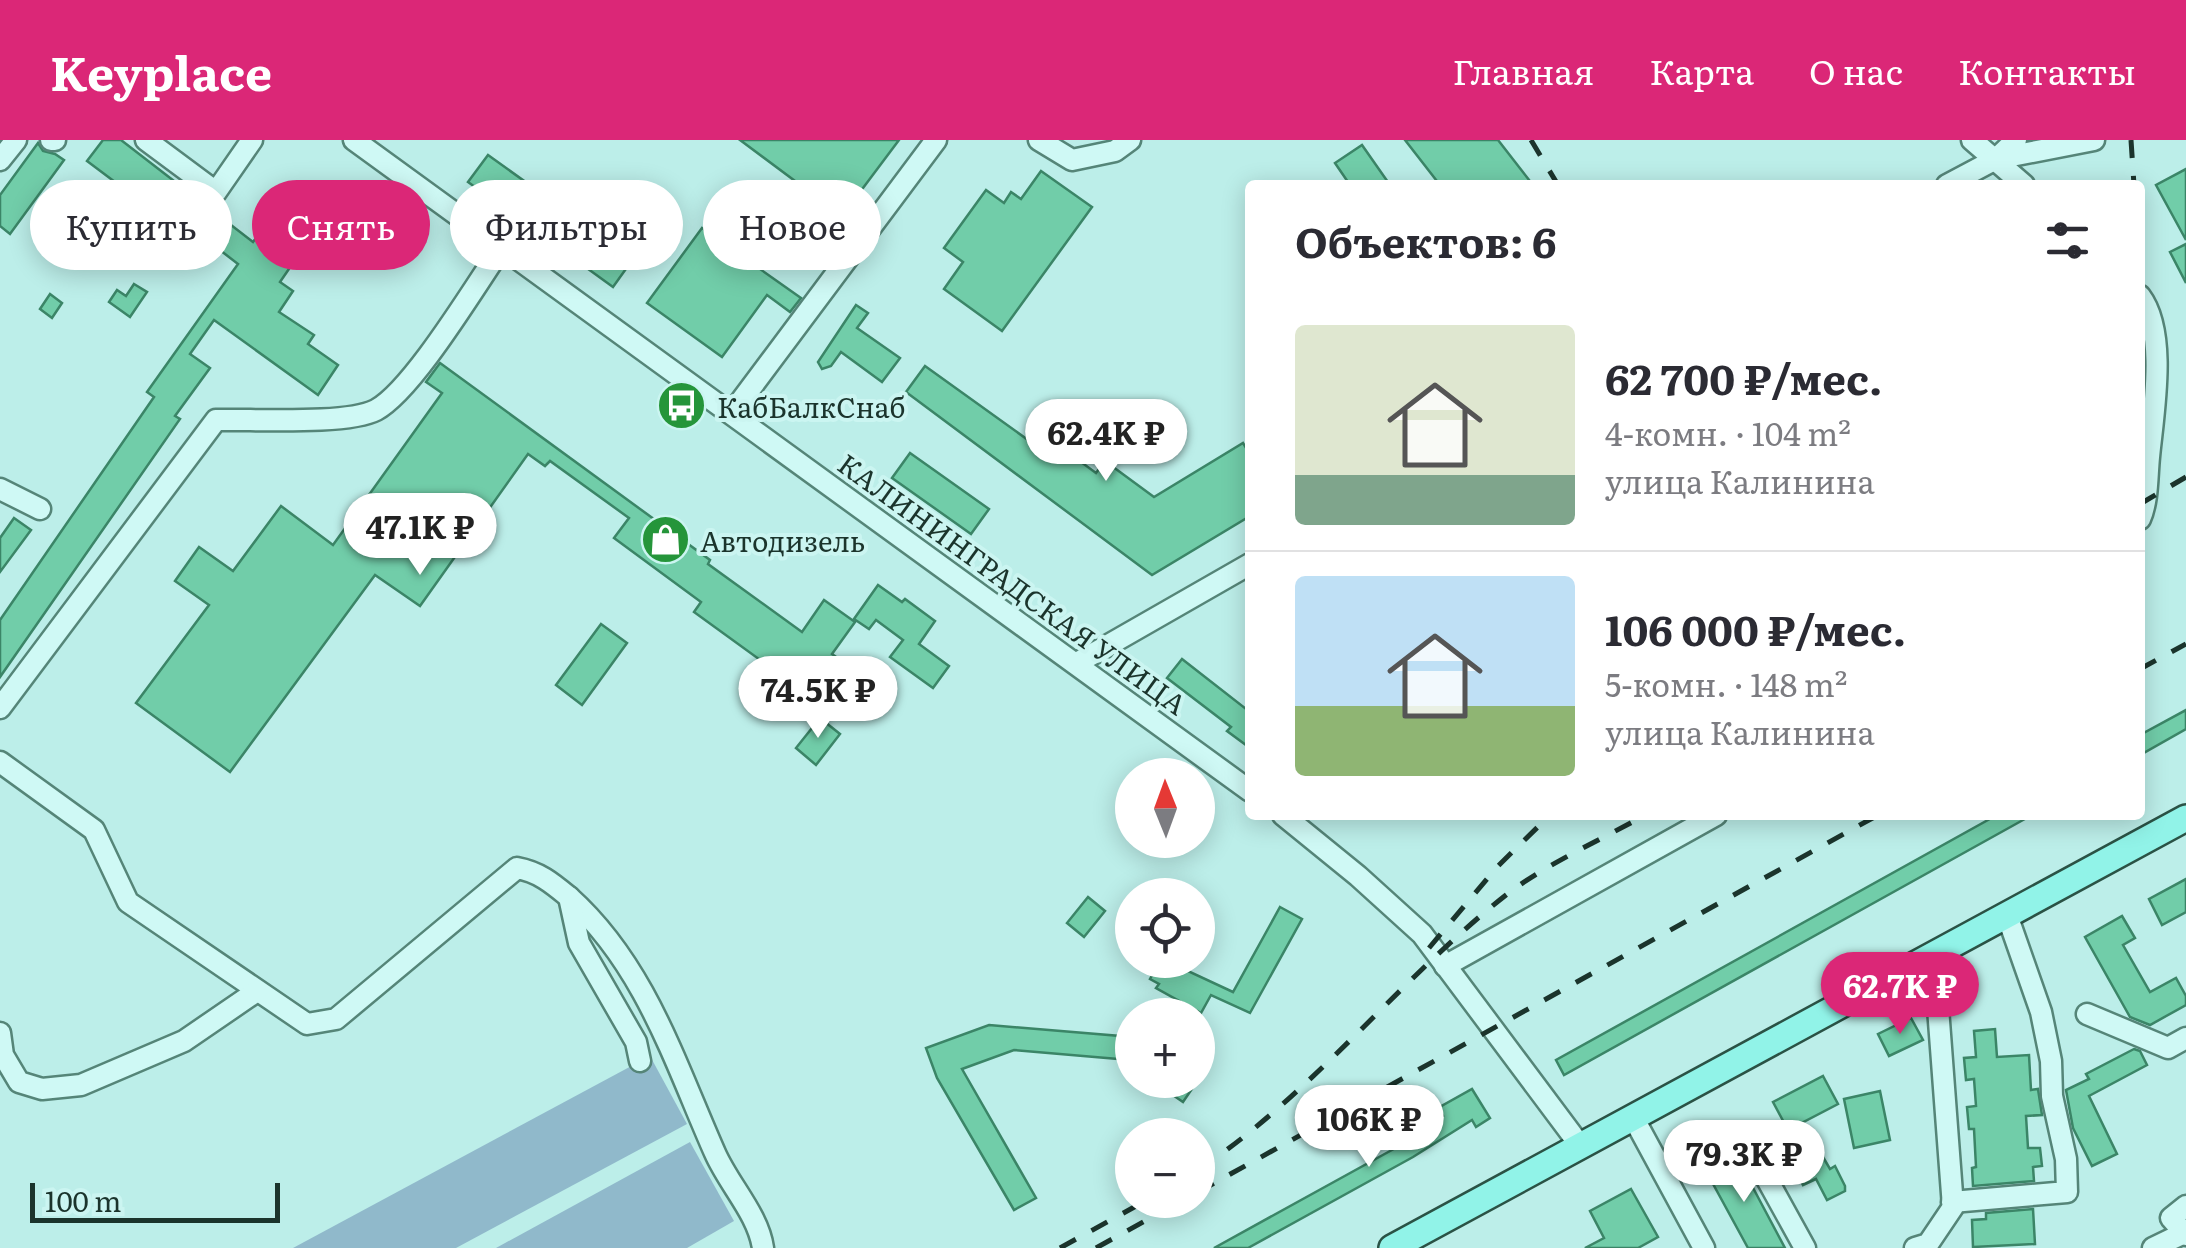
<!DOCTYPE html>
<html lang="ru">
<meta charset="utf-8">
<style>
:root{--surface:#fff;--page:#f7f7f7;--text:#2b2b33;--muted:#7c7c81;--line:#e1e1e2;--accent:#db2777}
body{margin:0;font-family:Literata,serif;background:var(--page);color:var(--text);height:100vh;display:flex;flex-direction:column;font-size:38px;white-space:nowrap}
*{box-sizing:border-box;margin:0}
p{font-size:32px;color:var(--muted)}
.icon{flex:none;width:55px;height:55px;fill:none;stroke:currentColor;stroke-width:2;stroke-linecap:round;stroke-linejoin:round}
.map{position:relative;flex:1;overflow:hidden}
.drawer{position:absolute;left:1245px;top:40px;width:900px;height:640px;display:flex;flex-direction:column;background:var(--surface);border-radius:10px;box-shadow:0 5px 25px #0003}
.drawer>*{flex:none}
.hud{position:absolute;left:30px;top:40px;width:950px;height:90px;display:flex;gap:20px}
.needle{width:65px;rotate:359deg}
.buttons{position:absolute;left:1115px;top:618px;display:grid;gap:20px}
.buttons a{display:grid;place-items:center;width:100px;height:100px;border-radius:50%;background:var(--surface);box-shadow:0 5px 25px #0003;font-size:50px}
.scale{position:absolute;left:30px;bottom:25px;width:250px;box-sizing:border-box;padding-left:10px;border:5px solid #1b342c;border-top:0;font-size:28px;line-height:35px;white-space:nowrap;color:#1b342c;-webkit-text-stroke:8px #cbf5f1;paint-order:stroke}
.price{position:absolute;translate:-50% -85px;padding:0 22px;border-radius:35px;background:#fff;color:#222;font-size:32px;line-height:65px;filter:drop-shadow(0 2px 5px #0008)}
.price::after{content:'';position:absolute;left:50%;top:60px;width:30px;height:22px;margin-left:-15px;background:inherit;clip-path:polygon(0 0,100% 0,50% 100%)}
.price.on{background:var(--accent);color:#fff}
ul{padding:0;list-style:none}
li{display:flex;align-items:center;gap:30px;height:250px;padding:0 50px}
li+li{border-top:2px solid var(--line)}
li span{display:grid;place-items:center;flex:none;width:280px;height:200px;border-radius:10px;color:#555}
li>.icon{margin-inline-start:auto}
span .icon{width:120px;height:120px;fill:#fffc;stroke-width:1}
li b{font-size:42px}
h2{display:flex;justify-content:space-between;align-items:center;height:120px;padding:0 50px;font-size:42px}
.chip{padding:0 35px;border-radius:45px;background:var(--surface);box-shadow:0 5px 25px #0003;font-size:35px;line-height:90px}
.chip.on{background:var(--accent);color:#fff}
header{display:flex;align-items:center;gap:60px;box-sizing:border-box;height:140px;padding:0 50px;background:var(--accent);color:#fff}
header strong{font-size:48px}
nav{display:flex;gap:55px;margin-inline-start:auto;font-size:35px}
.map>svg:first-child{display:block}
.green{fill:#90b9cb}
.building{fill:#71cda9;stroke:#3b8567;stroke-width:2.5}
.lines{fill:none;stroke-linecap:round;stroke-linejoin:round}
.minor-casing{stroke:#558578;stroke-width:25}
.major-casing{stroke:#2a5245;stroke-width:30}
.minor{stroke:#cff9f5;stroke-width:20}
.major{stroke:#91f3e8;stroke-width:25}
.rail{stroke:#1b342c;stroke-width:5;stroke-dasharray:18 18;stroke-linecap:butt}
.labels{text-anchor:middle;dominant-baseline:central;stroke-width:8;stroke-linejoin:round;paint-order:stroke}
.poi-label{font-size:28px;fill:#1b342c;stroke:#cbf5f1;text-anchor:start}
.street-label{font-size:28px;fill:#1b342c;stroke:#cbf5f1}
</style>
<header>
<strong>Keyplace</strong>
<nav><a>Главная</a><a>Карта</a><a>О нас</a><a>Контакты</a></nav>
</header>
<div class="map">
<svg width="2186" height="1108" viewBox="0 0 2186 1108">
<rect width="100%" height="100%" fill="#bceee9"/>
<g class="green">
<path d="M650,916L687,984L456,1108H293Z"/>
<path d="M690,1002L734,1081L687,1108H496Z"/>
</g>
<g class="building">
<path d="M103,0H121L253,102L256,98L293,123L280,142L293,151L279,172L314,195L308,204L338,225L318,255L214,180L190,214L210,228L175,276L180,279L0,537V480L154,257L147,252L238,124L181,80L175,87L87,21Z"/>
<path d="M740,0H899L842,76Z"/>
<path d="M1405,0H1498L1533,45H1440Z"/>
<path d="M38,3L43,11L55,14L64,20L10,94L0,86V55Z"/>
<path d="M1362,5L1390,45H1350L1335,23Z"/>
<path d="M488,15L633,119L613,147L468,42Z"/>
<path d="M2186,29V100L2156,45Z"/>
<path d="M1041,31L1092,67L1002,191L944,149L963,122L944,108L986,50L1004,63L1011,52L1021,59Z"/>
<path d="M371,80L393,88L379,126L357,118Z"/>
<path d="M702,88L801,158L790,172L767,155L722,217L647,163Z"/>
<path d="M2186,104V143L2170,112Z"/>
<path d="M134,144L147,152L130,177L109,162L117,150L126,156Z"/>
<path d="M50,154L62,163L52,178L40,169Z"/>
<path d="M856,165L868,173L857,188L900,218L882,242L841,212L831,226L822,229L818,222Z"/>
<path d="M440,223L710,420L708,424L802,492L824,460L855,482L832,514L856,531L828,569L694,472L701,462L614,398L629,378L550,321L545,326L528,314L420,466L375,435L230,632L136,563L209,465L175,441L199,407L233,431L281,366L333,405L442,253L426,242Z"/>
<path d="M925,226L1035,305L1043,294L1096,333L1105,321L1154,357L1243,303L1250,314V376L1152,435L906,252Z"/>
<path d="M910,313L989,369L971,394L892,338Z"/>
<path d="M14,378L31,390L0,432V398Z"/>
<path d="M878,445L902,462L905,459L935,481L919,504L949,526L933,548L890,517L903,500L876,480L869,489L854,479Z"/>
<path d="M601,484L627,503L582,565L556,545Z"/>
<path d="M1182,519L1250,572V608L1227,591L1231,587L1167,538Z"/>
<path d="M2186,570V589L2140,615V595Z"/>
<path d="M820,578L840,594L816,625L796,608Z"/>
<path d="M1997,675H2032L1564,935L1556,920Z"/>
<path d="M2186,739V772L2162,785L2149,759Z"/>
<path d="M1088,757L1105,771L1084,797L1067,783Z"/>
<path d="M1280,767L1302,779L1250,873L1211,855L1201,873L1156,848L1159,844L1150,839L1159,823L1168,828L1171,823L1233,852Z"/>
<path d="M2122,776L2135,798L2123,805L2150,852L2176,838L2186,856V865L2150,885L2130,877L2085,797Z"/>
<path d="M1911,878L1923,900L1889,916L1878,894Z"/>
<path d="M989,885L1132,897V928L1118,919L1014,910L962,929L1036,1058L1014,1070L937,938L926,908Z"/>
<path d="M1995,889L1997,917L2029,915L2031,950L2038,949L2042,975L2026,976L2028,1008H2040L2042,1026L2033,1027L2034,1041L1973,1046L1972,1028L1976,1027L1974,989H1969L1967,967L1976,966L1974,939L1966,940L1964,918L1976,917L1974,891Z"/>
<path d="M2134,909L2140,911L2147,925L2089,956L2117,1014L2092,1026L2073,988L2066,950L2089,939L2086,934Z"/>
<path d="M1823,936L1838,964L1788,990L1773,962Z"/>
<path d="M1151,940H1198L1183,962Z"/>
<path d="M1472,949L1490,978L1476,987L1472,980L1413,1017L1248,1108H1214L1410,1000L1443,976L1438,968Z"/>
<path d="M1880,951L1890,1000L1854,1008L1844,959Z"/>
<path d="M1735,1015L1751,1044L1785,1108H1748L1706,1031Z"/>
<path d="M1823,1017L1830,1029L1835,1026L1845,1046V1051L1827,1060L1816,1039L1803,1045L1796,1031Z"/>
<path d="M1631,1049L1658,1097L1638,1108H1585L1604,1098L1590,1071Z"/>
<path d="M2033,1069L2035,1104L1973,1107L1972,1080L1986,1079V1073Z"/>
</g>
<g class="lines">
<defs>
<g id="minor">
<path d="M51,0H55"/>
<path d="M146,0L216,52L252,0"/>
<path d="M354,0L1250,651"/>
<path d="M1039,0L1072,20L1115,11L1130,0"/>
<path d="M1972,0L2024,45"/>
<path d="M1996,19L2094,0"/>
<path d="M0,20L16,0"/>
<path d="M1947,45L1996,19L2016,0"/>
<path d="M2140,156C2168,193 2153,274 2149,317C2147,337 2148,361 2140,379"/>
<path d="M732,273L936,0"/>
<path d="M0,349L40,369"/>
<path d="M1077,523L1250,424"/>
<path d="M0,568L216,280C253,279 347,285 376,270C413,250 475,146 502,107"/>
<path d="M0,622L94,690L128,762L307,884L336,879L517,728C539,732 552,743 569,757C645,825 675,923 715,1013C729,1045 758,1074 763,1108"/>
<path d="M1283,675L1358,736L1422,794L1579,1004"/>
<path d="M569,757L579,803L636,902L640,921"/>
<path d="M1445,826L1716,675"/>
<path d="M2087,874L2168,908L2186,898"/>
<path d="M0,893L3,915L19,942L42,949L81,945L184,901L257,851"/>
<path d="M1633,977L1704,1108"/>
<path d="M1758,1023L1805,1108"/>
<path d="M1952,1062L2067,1052L2066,1019L2052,956L2051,921L2041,872L2007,775"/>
<path d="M2186,1066L2171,1078L2186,1095"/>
<path d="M1915,1108L1928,1104L1953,1067L1934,815"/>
<path d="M2153,1108L2184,1093"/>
</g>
<path id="major" d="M1392,1108L2186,678"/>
</defs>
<use href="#minor" class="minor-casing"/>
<use href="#major" class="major-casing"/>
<use href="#minor" class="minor"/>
<use href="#major" class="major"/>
<g class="rail">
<path d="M1531,0L1558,45"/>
<path d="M2131,0L2134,45"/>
<path d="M2140,364L2186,337"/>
<path d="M2140,529L2186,504"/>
<path d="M1429,808L1497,727L1550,675"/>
<path d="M1198,1030C1313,954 1398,840 1506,755C1546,724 1601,700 1645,675"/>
<path d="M1198,1052L1878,675"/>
<path d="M1060,1108L1147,1060"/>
<path d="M1096,1108L1183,1060"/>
</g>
</g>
<defs>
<symbol id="bus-disc" viewBox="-11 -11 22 22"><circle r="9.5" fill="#25953a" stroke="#cbf5f1"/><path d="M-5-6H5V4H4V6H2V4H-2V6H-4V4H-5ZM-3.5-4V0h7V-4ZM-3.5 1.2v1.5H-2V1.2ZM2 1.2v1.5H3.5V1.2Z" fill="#fff"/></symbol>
<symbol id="shop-disc" viewBox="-11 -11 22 22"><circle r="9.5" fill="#25953a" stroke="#cbf5f1"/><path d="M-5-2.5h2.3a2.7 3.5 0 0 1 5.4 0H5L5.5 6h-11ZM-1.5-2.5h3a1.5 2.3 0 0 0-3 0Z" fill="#fff"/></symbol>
</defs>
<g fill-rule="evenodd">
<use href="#bus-disc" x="654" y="238" width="55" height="55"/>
<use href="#shop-disc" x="638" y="372" width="55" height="55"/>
</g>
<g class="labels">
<g class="poi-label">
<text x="717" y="266">КабБалкСнаб</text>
<text x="700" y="400">Автодизель</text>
</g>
<g class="street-label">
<text transform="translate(1013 443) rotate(36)">КАЛИНИНГРАДСКАЯ УЛИЦА</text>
</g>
</g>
</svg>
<div class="buttons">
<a><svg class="needle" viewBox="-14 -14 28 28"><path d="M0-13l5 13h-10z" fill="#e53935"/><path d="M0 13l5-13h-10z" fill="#7c7c81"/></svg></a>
<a><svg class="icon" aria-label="locate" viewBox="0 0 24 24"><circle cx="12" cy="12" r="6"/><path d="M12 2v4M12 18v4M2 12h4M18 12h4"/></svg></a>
<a>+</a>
<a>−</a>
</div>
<div class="scale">100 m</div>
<b class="price" style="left:1106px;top:344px">62.4K ₽</b>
<b class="price" style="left:420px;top:438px">47.1K ₽</b>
<b class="price" style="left:818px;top:601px">74.5K ₽</b>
<b class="price on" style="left:1900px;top:897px">62.7K ₽</b>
<b class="price" style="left:1369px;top:1030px">106K ₽</b>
<b class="price" style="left:1744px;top:1065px">79.3K ₽</b>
<div class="hud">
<a class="chip">Купить</a>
<a class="chip on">Снять</a>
<a class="chip">Фильтры</a>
<a class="chip">Новое</a>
</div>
<section class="drawer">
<h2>Объектов: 6<svg class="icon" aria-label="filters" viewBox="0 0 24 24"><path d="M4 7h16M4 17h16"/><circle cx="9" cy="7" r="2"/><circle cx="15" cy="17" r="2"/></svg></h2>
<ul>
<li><span style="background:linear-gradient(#dfe7d0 75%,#7fa58c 0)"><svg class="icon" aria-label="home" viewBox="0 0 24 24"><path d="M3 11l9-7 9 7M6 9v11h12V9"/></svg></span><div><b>62 700 ₽/мес.</b><p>4-комн. · 104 m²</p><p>улица Калинина</p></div></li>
<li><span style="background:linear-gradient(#bfe0f5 65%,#8fb573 0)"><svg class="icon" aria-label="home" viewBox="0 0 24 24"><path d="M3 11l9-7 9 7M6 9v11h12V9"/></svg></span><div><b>106 000 ₽/мес.</b><p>5-комн. · 148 m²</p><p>улица Калинина</p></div></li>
</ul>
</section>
</div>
